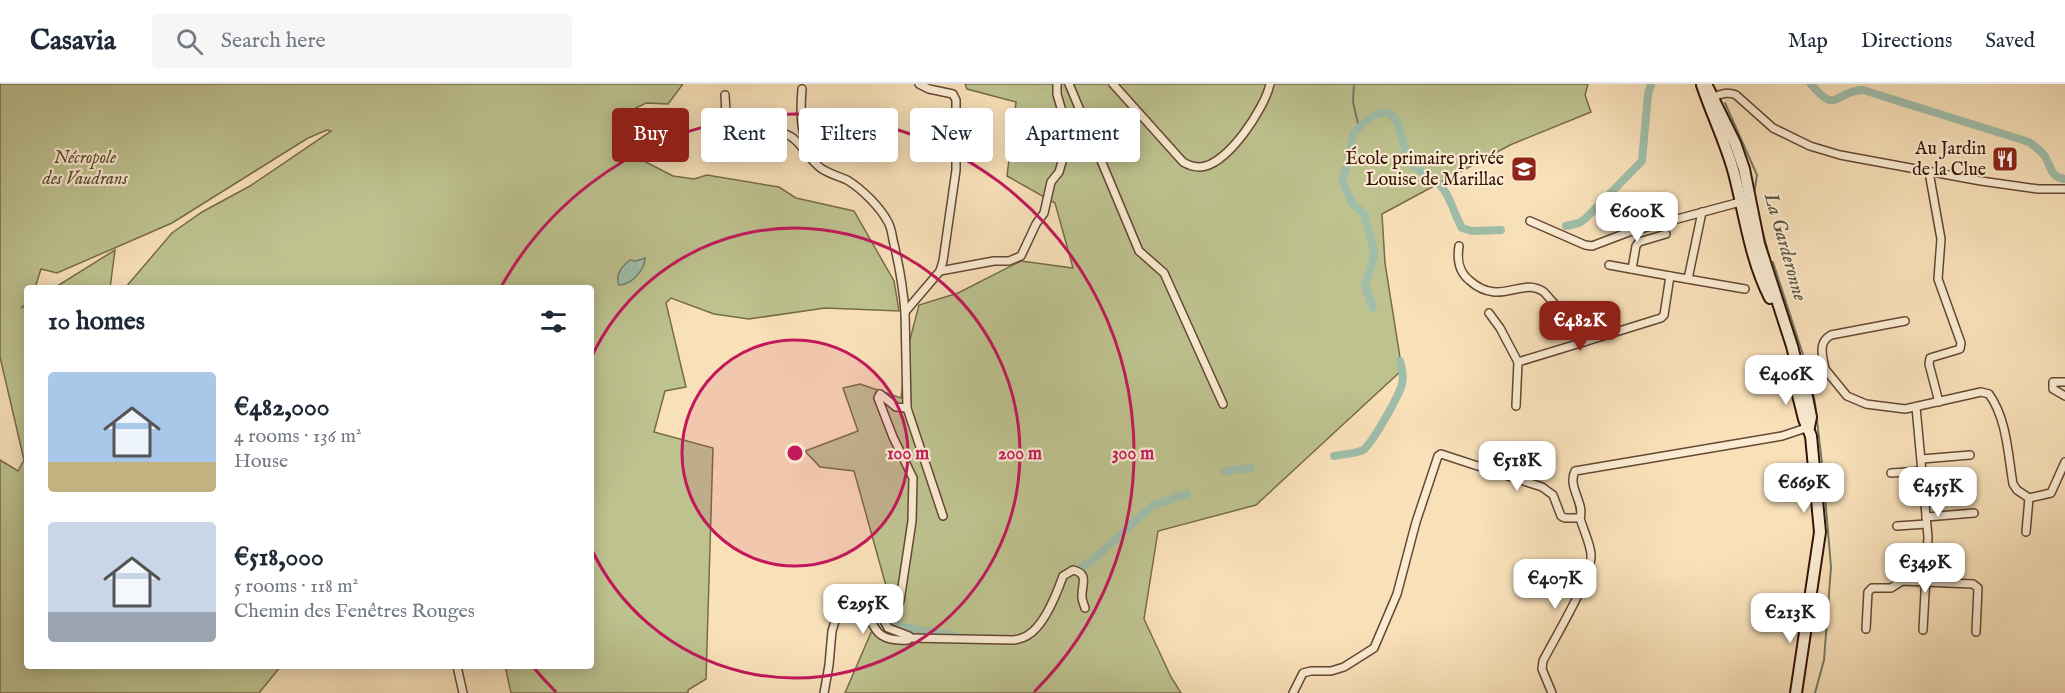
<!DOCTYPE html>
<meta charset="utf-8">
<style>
:root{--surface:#fff;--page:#f6f6f7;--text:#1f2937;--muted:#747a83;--line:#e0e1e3;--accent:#8f2418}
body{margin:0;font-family:"IM FELL English",serif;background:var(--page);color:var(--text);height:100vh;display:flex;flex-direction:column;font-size:22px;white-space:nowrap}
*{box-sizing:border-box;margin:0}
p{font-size:20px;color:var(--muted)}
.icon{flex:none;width:33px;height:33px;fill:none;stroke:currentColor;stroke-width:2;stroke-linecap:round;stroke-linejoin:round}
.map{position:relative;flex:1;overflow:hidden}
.drawer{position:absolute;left:24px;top:201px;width:570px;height:384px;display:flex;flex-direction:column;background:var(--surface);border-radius:6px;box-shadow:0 3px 15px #0003}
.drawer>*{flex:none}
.hud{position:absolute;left:612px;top:24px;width:570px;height:54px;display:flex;gap:12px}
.price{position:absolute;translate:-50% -51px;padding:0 14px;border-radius:12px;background:#fff;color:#222;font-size:20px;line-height:39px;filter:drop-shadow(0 2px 3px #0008)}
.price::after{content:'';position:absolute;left:50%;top:36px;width:18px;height:14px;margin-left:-9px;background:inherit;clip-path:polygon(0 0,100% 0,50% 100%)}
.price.active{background:var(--accent);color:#fff}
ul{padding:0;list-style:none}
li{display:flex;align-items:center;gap:18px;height:150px;padding:0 24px}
li span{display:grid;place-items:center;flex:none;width:168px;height:120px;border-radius:6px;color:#555}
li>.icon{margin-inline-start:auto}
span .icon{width:72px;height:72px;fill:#fffc;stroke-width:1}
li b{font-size:26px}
h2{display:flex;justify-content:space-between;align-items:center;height:72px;padding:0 24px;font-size:26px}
.pill{padding:0 21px;border-radius:6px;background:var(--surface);box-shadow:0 3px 15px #0003;font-size:21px;line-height:54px}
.pill.active{background:var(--accent);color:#fff}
header{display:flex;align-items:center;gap:36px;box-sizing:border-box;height:84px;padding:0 30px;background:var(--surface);border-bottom:2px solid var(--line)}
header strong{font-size:28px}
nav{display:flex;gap:33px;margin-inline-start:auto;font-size:21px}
.search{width:420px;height:54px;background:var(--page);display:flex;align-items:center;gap:15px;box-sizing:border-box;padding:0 21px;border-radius:6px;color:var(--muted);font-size:22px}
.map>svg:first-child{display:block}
.green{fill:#bdc28f;stroke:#786b4a;stroke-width:1.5}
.water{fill:#9fbeaa;stroke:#747a68;stroke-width:1.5}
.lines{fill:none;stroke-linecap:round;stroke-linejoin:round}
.stream{stroke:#747a68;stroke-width:2}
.canal{stroke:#9fbeaa;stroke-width:8}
.minor-casing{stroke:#654733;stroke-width:10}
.secondary-casing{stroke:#341406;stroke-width:14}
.minor{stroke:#faebd2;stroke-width:7}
.secondary{stroke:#faebd2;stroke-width:10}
.ring{fill:none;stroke:#c2185b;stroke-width:3}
.labels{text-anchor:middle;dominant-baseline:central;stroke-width:4.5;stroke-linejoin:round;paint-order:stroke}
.poi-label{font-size:18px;fill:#341406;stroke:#faebd2;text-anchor:end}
.park-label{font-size:18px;font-style:italic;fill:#5d482f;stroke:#faebd2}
.water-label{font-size:20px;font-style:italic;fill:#59503f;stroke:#faebd2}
.centre{fill:#c2185b;stroke:#faebd2;stroke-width:3}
.ring-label{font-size:18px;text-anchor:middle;font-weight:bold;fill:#c2185b;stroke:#faebd2;stroke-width:4.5;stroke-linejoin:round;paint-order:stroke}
</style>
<header>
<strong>Casavia</strong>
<div class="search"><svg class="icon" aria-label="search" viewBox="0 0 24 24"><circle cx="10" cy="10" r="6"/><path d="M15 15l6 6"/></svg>Search here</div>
<nav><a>Map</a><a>Directions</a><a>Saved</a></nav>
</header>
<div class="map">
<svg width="2065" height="609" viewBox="0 0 2065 609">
<rect width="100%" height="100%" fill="#f8e0b9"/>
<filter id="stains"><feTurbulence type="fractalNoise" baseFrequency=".00333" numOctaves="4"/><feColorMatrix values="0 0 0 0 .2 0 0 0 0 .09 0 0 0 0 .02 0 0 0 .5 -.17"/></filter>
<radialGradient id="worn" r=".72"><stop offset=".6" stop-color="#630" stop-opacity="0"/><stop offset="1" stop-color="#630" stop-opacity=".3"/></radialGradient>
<g class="green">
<path d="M0,0H683L668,20L646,19L617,33L636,73L673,92L694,95L707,91L779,103L796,114L854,127L894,197L899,227L825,224L749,235L714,230L671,214L666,219L686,303L665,307L654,348L713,364L706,595L688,606V609H511L505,582H591V204H125L172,149L202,128L250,102L331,47L327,46L308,54L172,139L57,189L41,185L35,204H27V219L21,224L27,221V582H281L259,609H0V376L18,387L24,376L0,273Z"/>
<path d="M965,0H1588L1585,11L1591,28L1510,61L1382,130L1385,179L1402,286L1256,421L1158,447L1144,535L1171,593L1181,609H845L888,509L854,387L820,383L805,367L858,347L843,304L860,300L901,314L907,267L919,221L958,209L1021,177L1073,184L1055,119L1007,92L1016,18L967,5Z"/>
<path d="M115,166L110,204H54Z"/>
</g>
<path class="water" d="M645,174C645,186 631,201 619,201C615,191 622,182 630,176L636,177Z"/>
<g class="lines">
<g class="stream">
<path d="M1354,0L1353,18L1359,44"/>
<path d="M1725,19L1757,91L1754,110"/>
<path d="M1761,142L1771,179L1773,178L1807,283"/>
<path d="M1810,295L1815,319L1823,388L1831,483L1824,576L1815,609"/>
</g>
<g class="canal">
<path d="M1811,0C1837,32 1834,7 1863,6L2029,58C2034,62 2040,66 2044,71C2051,81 2050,94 2065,95"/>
<path d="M1566,142L1579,139L1585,135L1642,77L1648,10L1651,0"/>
<path d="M1373,224L1365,201L1374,173L1373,162L1364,130L1352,119L1342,96L1351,70L1353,51C1359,42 1380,23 1390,30C1402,37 1402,64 1409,76C1416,87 1429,91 1438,99C1450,110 1454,130 1462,144L1472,147L1501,146"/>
<path d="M1334,372C1343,370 1355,370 1363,366C1372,360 1399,312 1402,300C1404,292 1402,284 1400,277"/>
<path d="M1225,387L1251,384"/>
<path d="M1081,484L1095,474L1153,421L1187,410"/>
<path d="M884,528L895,541L903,543L955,552"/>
</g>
<defs>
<g id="minor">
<path d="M1069,0L1139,167L1164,189L1223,320"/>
<path d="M1113,0L1183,78C1188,81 1193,83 1200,83C1227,82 1265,24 1270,0"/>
<path d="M802,5C800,30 800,53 814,74"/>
<path d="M725,11L726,30L729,38C744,40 783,45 794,55C805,64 810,77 822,85C830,90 838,92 847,96C862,105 880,123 888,138C891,143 892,150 893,156C899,180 903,203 905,228"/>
<path d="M1709,15C1719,11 1725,7 1736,11L1773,44L1810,62L1840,71L1981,97L2038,105H2065"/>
<path d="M1929,88L1941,155L1938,195L1961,259L1960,265L1930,274L1929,280L1939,318"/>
<path d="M1530,137L1585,161L1592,162L1629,148L1744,117"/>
<path d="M1459,162C1457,175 1458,187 1469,196C1500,224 1521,192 1544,208L1587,257L1661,234L1664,231L1670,192L1745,205"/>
<path d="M1609,181L1670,192"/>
<path d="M1632,185L1636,162L1639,158L1666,150"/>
<path d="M940,187L994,177H1009L1021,172L1036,140L1044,129L1051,98L1059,88L1064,71L1066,41L1057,10V0"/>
<path d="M1688,195L1702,128"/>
<path d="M1489,229L1500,244L1518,278L1587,257"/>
<path d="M1825,285C1823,272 1817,259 1831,251L1905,237"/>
<path d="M1799,290L1825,285L1847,312L1866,320L1905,325L1981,308L1989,310C2007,335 2008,371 2013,400L2017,406L2029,414L2051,409L2065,378"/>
<path d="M2065,298H2053V305L2065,312"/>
<path d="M1516,322L1518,278"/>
<path d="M1916,323L1928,453L1923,546"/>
<path d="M907,324L943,432"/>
<path d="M1922,375L1970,371"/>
<path d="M1891,389L1922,387"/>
<path d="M1926,433L1974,429"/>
<path d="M1897,442L1926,440"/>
<path d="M2026,448L2029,414"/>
<path d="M1866,545L1868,508L1872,504H1891L1902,497L1973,500L1978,504L1976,548"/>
<path d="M909,554L1014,556C1019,555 1024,554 1028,551C1045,541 1057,509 1063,492L1073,486C1090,490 1081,501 1082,513C1082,517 1084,520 1085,524"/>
<path d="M457,582L463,609"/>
<path d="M824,609L829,581L832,547L839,525L850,518C881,524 860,559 908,556L909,552L888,544L882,533L895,527L900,517L912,437L913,394L893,353L878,314L880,310L896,323L907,324L905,228L940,187L943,177L956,86V16L953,10L929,5L919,0"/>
<path d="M1293,609L1303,589L1311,587H1331L1344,583L1374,564L1397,510L1416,438L1438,372L1441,370L1542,403L1553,411L1561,432L1565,434H1580C1585,419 1567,403 1575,387L1782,352L1809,343"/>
<path d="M1552,609L1542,585L1543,577C1554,555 1593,492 1591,470C1590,459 1583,445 1580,434"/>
</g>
<g id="secondary">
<path d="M1706,0L1735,59L1744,85L1759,160L1792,262L1800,294L1805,303L1811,333L1809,343"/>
<path d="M1702,1C1712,31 1726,59 1734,89C1745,131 1750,175 1770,214"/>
<path d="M1796,609L1820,448L1811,352L1804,335L1798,311L1800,294"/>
</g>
</defs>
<use href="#minor" class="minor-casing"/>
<use href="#secondary" class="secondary-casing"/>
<use href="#minor" class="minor"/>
<use href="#secondary" class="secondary"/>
</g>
<circle cx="795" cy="369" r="113" fill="#c2185b" fill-opacity=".12"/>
<g class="ring">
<circle cx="795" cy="369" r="113"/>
<path d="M591 274A225 225 0 1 1 591 464"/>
<path d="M556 608A338 338 0 0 1 534 584M501 203A338 338 0 1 1 1034 608"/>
</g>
<defs>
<symbol id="restaurant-square" viewBox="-11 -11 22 22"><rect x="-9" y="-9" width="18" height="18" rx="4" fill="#8f2418" stroke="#faebd2"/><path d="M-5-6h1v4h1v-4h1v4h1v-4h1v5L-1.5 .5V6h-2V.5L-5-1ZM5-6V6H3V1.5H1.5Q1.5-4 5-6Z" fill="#fff"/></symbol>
<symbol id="school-square" viewBox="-11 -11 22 22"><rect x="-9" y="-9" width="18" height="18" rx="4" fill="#8f2418" stroke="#faebd2"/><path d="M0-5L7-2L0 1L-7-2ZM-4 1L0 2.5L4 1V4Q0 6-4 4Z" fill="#fff"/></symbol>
</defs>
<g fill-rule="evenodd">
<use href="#restaurant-square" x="1990" y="60" width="30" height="30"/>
<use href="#school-square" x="1509" y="70" width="30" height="30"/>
</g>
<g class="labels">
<g class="poi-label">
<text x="1986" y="65">Au Jardin<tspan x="1986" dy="21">de la Clue</tspan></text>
<text x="1504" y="75">École primaire privée<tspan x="1504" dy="21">Louise de Marillac</tspan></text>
</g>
<g class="park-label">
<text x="85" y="74">Nécropole<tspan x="85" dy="21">des Vaudrans</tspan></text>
</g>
<g class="water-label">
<text transform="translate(1785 163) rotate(74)">La Garderonne</text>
</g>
</g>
<circle cx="795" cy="369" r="9" class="centre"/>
<g class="ring-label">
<text x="908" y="375">100 m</text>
<text x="1020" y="375">200 m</text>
<text x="1133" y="375">300 m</text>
</g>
<rect width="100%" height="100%" filter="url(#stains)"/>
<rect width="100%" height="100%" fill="url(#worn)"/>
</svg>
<b class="price" style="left:1637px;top:159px">€600K</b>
<b class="price active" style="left:1580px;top:268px">€482K</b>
<b class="price" style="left:1786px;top:322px">€406K</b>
<b class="price" style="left:1517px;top:408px">€518K</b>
<b class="price" style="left:1804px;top:430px">€669K</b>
<b class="price" style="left:1938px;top:434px">€455K</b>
<b class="price" style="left:1925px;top:510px">€349K</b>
<b class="price" style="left:1555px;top:526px">€407K</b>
<b class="price" style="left:863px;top:551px">€295K</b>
<b class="price" style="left:1790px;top:560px">€213K</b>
<div class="hud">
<a class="pill active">Buy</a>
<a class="pill">Rent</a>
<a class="pill">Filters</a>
<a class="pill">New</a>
<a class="pill">Apartment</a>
</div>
<section class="drawer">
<h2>10 homes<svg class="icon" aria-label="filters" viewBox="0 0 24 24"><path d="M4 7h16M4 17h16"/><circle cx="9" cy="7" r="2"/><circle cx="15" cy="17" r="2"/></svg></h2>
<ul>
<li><span style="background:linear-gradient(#a9c7e8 75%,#c2b280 0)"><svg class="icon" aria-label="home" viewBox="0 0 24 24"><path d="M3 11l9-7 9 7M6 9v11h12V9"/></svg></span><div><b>€482,000</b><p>4 rooms · 136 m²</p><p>House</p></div></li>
<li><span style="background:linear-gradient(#c9d6e8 75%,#9aa5b1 0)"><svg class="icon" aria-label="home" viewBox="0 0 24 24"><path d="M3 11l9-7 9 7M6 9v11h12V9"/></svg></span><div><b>€518,000</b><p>5 rooms · 118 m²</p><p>Chemin des Fenêtres Rouges</p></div></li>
</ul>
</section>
</div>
